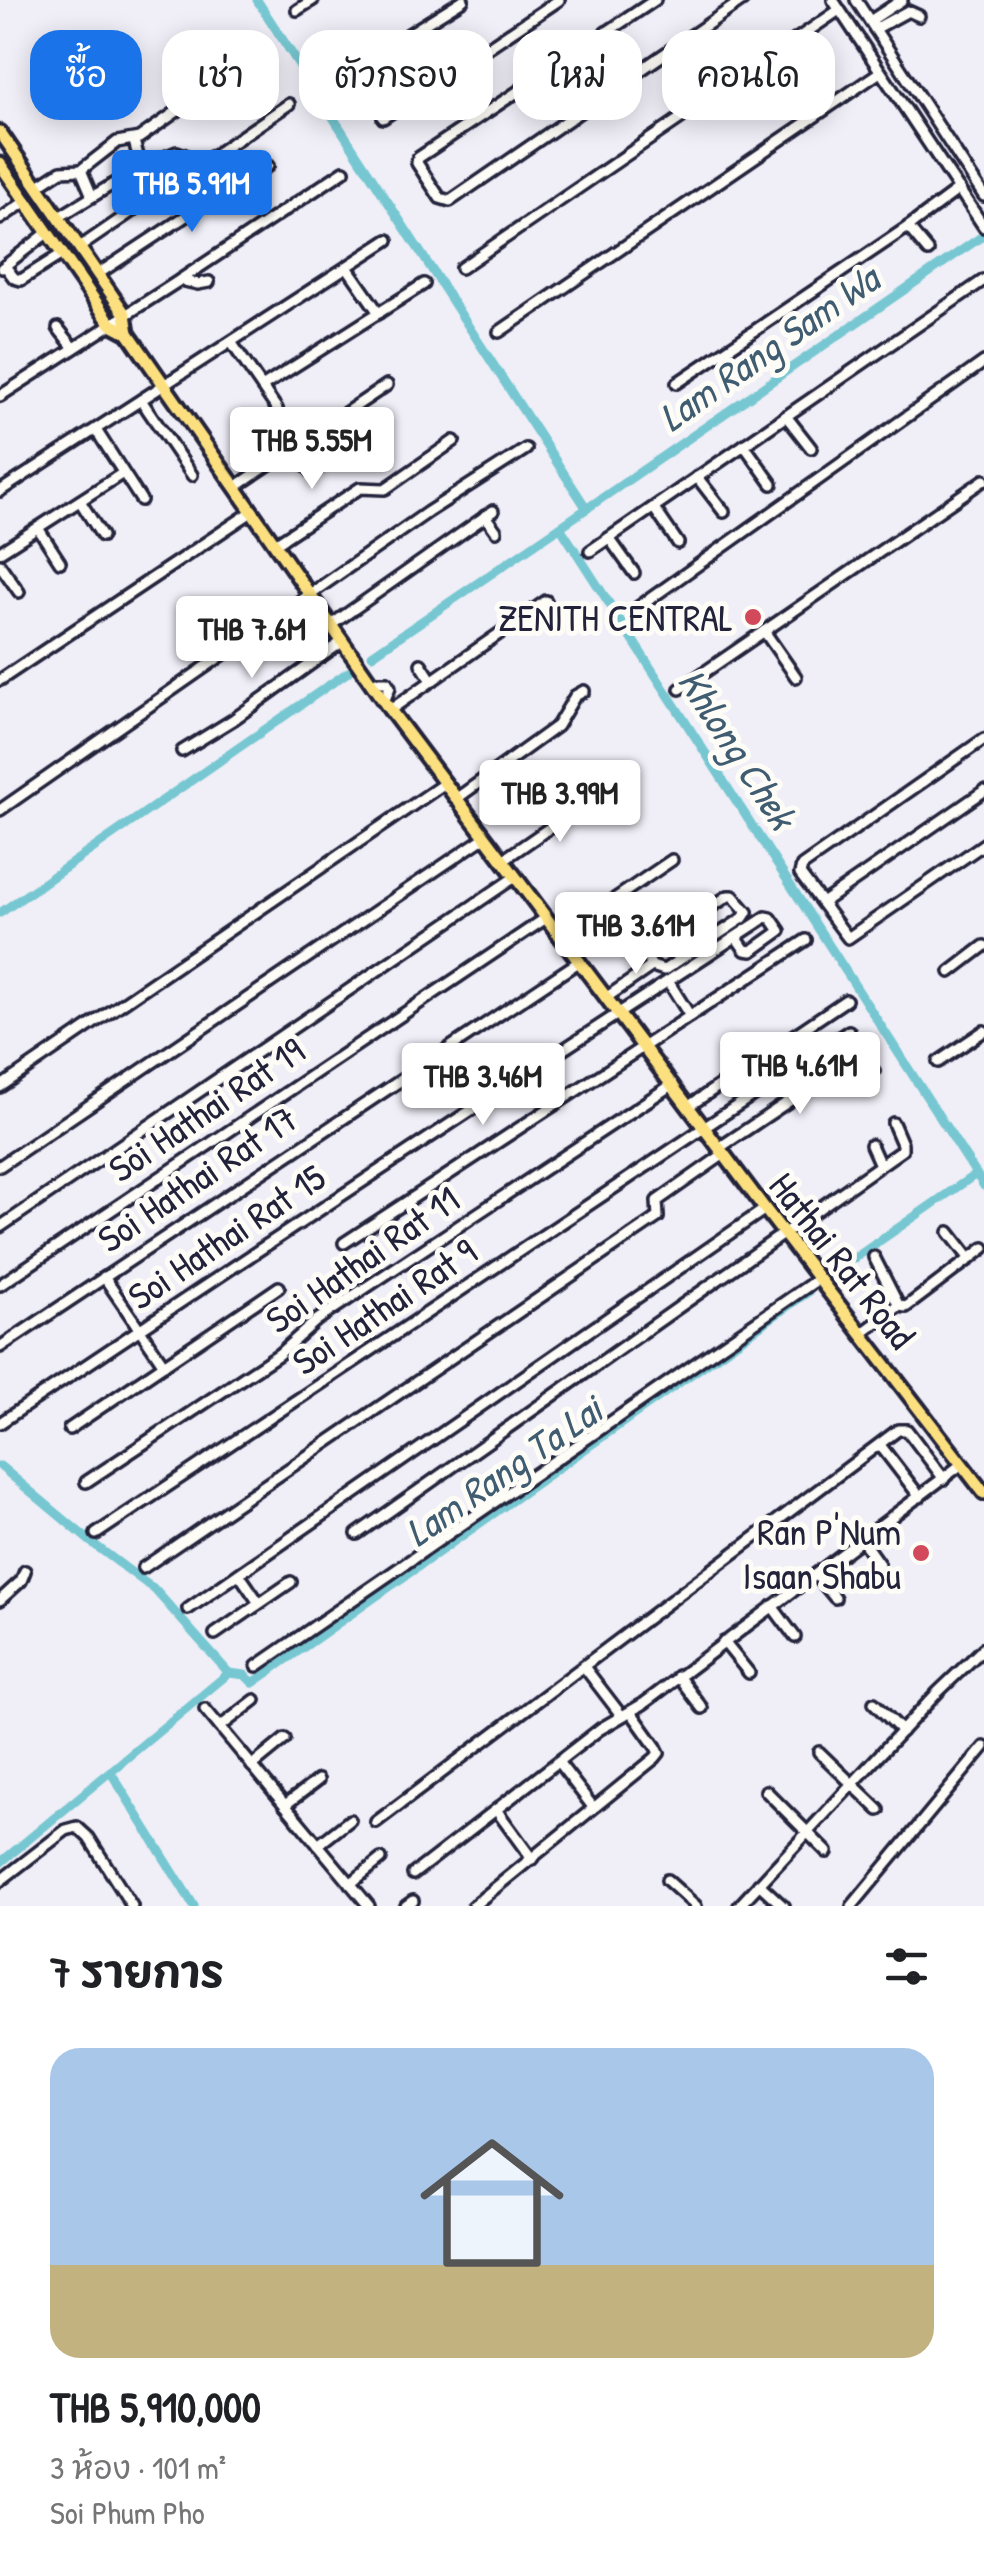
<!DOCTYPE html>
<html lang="th">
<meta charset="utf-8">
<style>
:root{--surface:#fff;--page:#f6f6f6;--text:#202124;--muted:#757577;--accent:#1a73e8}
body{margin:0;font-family:"Patrick Hand","Playpen Sans Thai",sans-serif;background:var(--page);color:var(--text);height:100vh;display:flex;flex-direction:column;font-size:38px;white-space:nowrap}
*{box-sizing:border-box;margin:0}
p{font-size:32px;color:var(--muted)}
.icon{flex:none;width:55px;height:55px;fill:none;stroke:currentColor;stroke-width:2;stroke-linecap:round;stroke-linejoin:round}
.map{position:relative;height:1906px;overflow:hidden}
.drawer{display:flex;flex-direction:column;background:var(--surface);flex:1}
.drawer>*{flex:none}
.guide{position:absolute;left:30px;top:30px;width:925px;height:90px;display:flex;gap:20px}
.price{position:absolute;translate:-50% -85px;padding:0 22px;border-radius:10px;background:#fff;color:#222;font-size:32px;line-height:65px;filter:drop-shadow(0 2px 5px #0008)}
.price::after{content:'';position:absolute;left:50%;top:60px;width:30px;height:22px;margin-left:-15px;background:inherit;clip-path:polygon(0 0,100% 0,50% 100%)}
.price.on{background:var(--accent);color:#fff}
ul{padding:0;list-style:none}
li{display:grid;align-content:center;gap:20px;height:530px;padding:0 50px}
li span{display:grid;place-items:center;height:310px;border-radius:30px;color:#555}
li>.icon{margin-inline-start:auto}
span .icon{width:180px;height:180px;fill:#fffc;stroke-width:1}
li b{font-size:42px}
h2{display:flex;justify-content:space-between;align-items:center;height:120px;padding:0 50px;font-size:42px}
.tag{padding:0 35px;border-radius:30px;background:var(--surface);box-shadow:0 5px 25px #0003;font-size:35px;line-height:90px}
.tag.on{background:var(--accent);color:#fff}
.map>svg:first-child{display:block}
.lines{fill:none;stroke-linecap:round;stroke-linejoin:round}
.canal{stroke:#76c7d1;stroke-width:9}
.minor-casing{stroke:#22223b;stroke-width:16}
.major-casing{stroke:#22223b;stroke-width:19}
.minor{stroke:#fdfcf7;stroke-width:9}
.major{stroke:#fce080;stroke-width:11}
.poi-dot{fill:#d1495b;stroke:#fdfcf7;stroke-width:4}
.labels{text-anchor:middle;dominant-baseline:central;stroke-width:10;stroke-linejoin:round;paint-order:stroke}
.poi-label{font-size:38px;fill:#22223b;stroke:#fdfcf7;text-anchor:end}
.street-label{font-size:38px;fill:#22223b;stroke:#fdfcf7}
.water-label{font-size:40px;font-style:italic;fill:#3f5c70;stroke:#fdfcf7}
</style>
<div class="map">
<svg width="984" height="1906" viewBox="0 0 984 1906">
<rect width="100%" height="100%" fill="#f0eef7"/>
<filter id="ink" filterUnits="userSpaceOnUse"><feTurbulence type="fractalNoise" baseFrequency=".01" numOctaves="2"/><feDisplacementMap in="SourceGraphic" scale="20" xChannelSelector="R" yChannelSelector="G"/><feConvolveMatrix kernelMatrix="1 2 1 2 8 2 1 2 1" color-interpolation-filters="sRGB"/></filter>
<g filter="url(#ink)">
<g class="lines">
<g class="canal">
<path d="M257,0L587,509"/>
<path d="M984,235L560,527L984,1186"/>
<path d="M372,655L560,527"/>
<path d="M0,913L348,672"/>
<path d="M829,1276L976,1174"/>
<path d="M0,1466L91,1542L155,1590L229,1673L0,1863"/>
<path d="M229,1673L245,1675L253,1683L808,1292"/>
<path d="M110,1771L194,1906"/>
</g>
<defs>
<g id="minor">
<path d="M655,0L418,158L417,163L440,198L450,201L743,0"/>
<path d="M833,0L984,227"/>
<path d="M856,0L984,196"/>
<path d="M297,10L313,0"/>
<path d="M870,21L902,0"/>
<path d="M875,29L908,11L919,16"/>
<path d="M606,32L636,76"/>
<path d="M345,74L463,0"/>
<path d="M543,75L573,117"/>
<path d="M383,118L559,0"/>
<path d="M141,167L177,152L185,155L193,171"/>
<path d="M81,170L92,196"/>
<path d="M38,186L61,171L81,170L117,142L139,138L257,55"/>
<path d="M59,217L141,167L134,141"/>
<path d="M0,219L26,201"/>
<path d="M80,247L289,104"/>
<path d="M928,251L908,227L959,189"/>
<path d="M5,266L14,278L21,280L62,254"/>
<path d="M347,267L379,313"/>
<path d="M2,268L47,233"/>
<path d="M461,268L839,10"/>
<path d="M98,274L236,183L268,166"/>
<path d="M180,280L344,171"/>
<path d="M58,328L74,348"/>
<path d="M499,332L880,72"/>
<path d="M231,342L277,409"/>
<path d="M677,383L908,227"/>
<path d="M262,387L424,284"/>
<path d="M0,396L180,280L198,284L209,282"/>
<path d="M141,400L192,475"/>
<path d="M786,416L811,448"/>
<path d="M96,430L141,500"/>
<path d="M744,445L772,484"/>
<path d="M291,449L312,472L343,453"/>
<path d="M697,477L724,512"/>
<path d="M237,486L387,385"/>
<path d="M0,491L388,240"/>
<path d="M80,501L102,536"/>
<path d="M654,508L678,543"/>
<path d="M485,516L496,531"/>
<path d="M38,528L60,562"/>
<path d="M609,538L634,573"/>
<path d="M275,544L360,488L385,489L454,441"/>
<path d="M590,551L984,280"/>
<path d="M0,552L123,473"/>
<path d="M0,565L19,592"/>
<path d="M637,608L984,362"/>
<path d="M331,625L493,511"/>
<path d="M764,631L796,677"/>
<path d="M421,664L432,681"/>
<path d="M0,680L253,511"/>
<path d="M370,682H387L390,687L384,702"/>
<path d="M680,689L984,480"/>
<path d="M390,710L546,601"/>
<path d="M984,739L802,866L800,874L848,938L984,844"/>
<path d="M182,751L234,719L343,641"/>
<path d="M456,799L557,726L575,696L584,691"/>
<path d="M0,810L428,512L526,449"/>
<path d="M503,860L594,797"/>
<path d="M728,896H733L747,912L743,918L664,970L652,966L646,956L649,948Z"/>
<path d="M822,903L984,791"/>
<path d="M560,936L672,860"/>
<path d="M950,972L984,946"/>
<path d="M668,981L690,1016"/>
<path d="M607,997L652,966"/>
<path d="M938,1062L984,1031"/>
<path d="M0,1087L445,783"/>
<path d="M689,1106L846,1000"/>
<path d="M871,1145L880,1165"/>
<path d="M719,1148L846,1063L874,1071"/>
<path d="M0,1166L485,837"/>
<path d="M0,1227L515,877"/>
<path d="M949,1232L970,1259"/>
<path d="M344,1243L806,940"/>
<path d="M874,1257L899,1306"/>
<path d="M104,1277L164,1365"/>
<path d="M0,1285L546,918"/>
<path d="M861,1334L899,1306L906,1307L984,1248"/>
<path d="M0,1347L580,961"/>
<path d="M0,1423C254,1252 510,1084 766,917L771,918L780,931L752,951L745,950L736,937"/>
<path d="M69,1429L279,1287"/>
<path d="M880,1445L920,1497"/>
<path d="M86,1482L279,1354L317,1320L673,1084"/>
<path d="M96,1534L849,1031"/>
<path d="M357,1534L902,1150V1144L893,1123"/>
<path d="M862,1540L879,1564"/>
<path d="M143,1568L658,1217L657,1201L724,1154"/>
<path d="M239,1574L259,1603"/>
<path d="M816,1575L835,1598"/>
<path d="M0,1600L21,1581L25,1571"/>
<path d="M772,1606L795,1637"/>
<path d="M188,1609L765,1209"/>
<path d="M215,1634L291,1582"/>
<path d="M724,1642L749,1673"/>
<path d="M257,1666L818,1279"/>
<path d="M585,1668L621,1715"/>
<path d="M678,1676L702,1708"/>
<path d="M874,1703L902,1731"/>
<path d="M205,1709L369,1906"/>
<path d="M220,1727L255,1700"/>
<path d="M819,1752L879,1810"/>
<path d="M559,1763L593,1807"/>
<path d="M252,1766L285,1739"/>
<path d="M766,1791L827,1852"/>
<path d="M285,1805L318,1780"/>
<path d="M497,1811L532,1859"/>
<path d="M376,1822L898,1430H907L944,1479"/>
<path d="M318,1845L350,1820"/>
<path d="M413,1874L600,1729L643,1704L962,1464"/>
<path d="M667,1880L696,1906"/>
<path d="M0,1881L66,1830L77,1827L89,1838L132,1906"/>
<path d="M350,1884L381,1859"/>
<path d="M759,1884L783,1906"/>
<path d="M406,1906L413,1901"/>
<path d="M473,1906L655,1758L659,1753L656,1747L631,1712"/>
<path d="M739,1906L938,1692L984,1648"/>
<path d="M852,1906L984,1747"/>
</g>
<g id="major">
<path d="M0,132L125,314L128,333"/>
<path d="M0,164L111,324L128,333L390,710L765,1209L984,1493"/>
</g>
</defs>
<use href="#minor" class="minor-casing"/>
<use href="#major" class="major-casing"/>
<use href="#minor" class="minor"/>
<use href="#major" class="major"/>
</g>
</g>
<g class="poi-dot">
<circle cx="753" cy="617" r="10"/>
<circle cx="921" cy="1553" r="10"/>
</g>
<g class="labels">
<g class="poi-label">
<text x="733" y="617">ZENITH CENTRAL</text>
<text x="901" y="1531">Ran P'Num<tspan x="901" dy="44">Isaan Shabu</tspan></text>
</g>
<g class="street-label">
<text transform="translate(206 1109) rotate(-34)">Soi Hathai Rat 19</text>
<text transform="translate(197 1178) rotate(-34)">Soi Hathai Rat 17</text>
<text transform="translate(226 1236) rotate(-34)">Soi Hathai Rat 15</text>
<text transform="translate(362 1259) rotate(-35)">Soi Hathai Rat 11</text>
<text transform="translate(843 1260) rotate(52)">Hathai Rat Road</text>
<text transform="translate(384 1306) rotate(-34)">Soi Hathai Rat 9</text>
</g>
<g class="water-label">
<text transform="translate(768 347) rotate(-35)">Lam Rang Sam Wa</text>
<text transform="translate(738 748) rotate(57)">Khlong Chek</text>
<text transform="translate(503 1470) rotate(-35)">Lam Rang Ta Lai</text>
</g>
</g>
</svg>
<b class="price on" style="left:192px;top:235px">THB 5.91M</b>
<b class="price" style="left:312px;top:492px">THB 5.55M</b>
<b class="price" style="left:252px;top:681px">THB 7.6M</b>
<b class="price" style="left:560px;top:845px">THB 3.99M</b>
<b class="price" style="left:636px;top:977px">THB 3.61M</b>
<b class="price" style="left:800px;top:1117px">THB 4.61M</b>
<b class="price" style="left:483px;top:1128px">THB 3.46M</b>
<div class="guide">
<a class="tag on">ซื้อ</a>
<a class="tag">เช่า</a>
<a class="tag">ตัวกรอง</a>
<a class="tag">ใหม่</a>
<a class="tag">คอนโด</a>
</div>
</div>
<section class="drawer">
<h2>7 รายการ<svg class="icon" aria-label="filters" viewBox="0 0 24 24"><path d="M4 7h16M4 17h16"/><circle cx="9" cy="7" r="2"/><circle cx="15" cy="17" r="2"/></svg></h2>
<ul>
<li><span style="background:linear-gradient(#a9c7e8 70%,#c2b280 0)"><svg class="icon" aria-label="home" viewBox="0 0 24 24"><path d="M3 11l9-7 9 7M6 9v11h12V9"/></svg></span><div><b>THB 5,910,000</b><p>3 ห้อง · 101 m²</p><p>Soi Phum Pho</p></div></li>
</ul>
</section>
